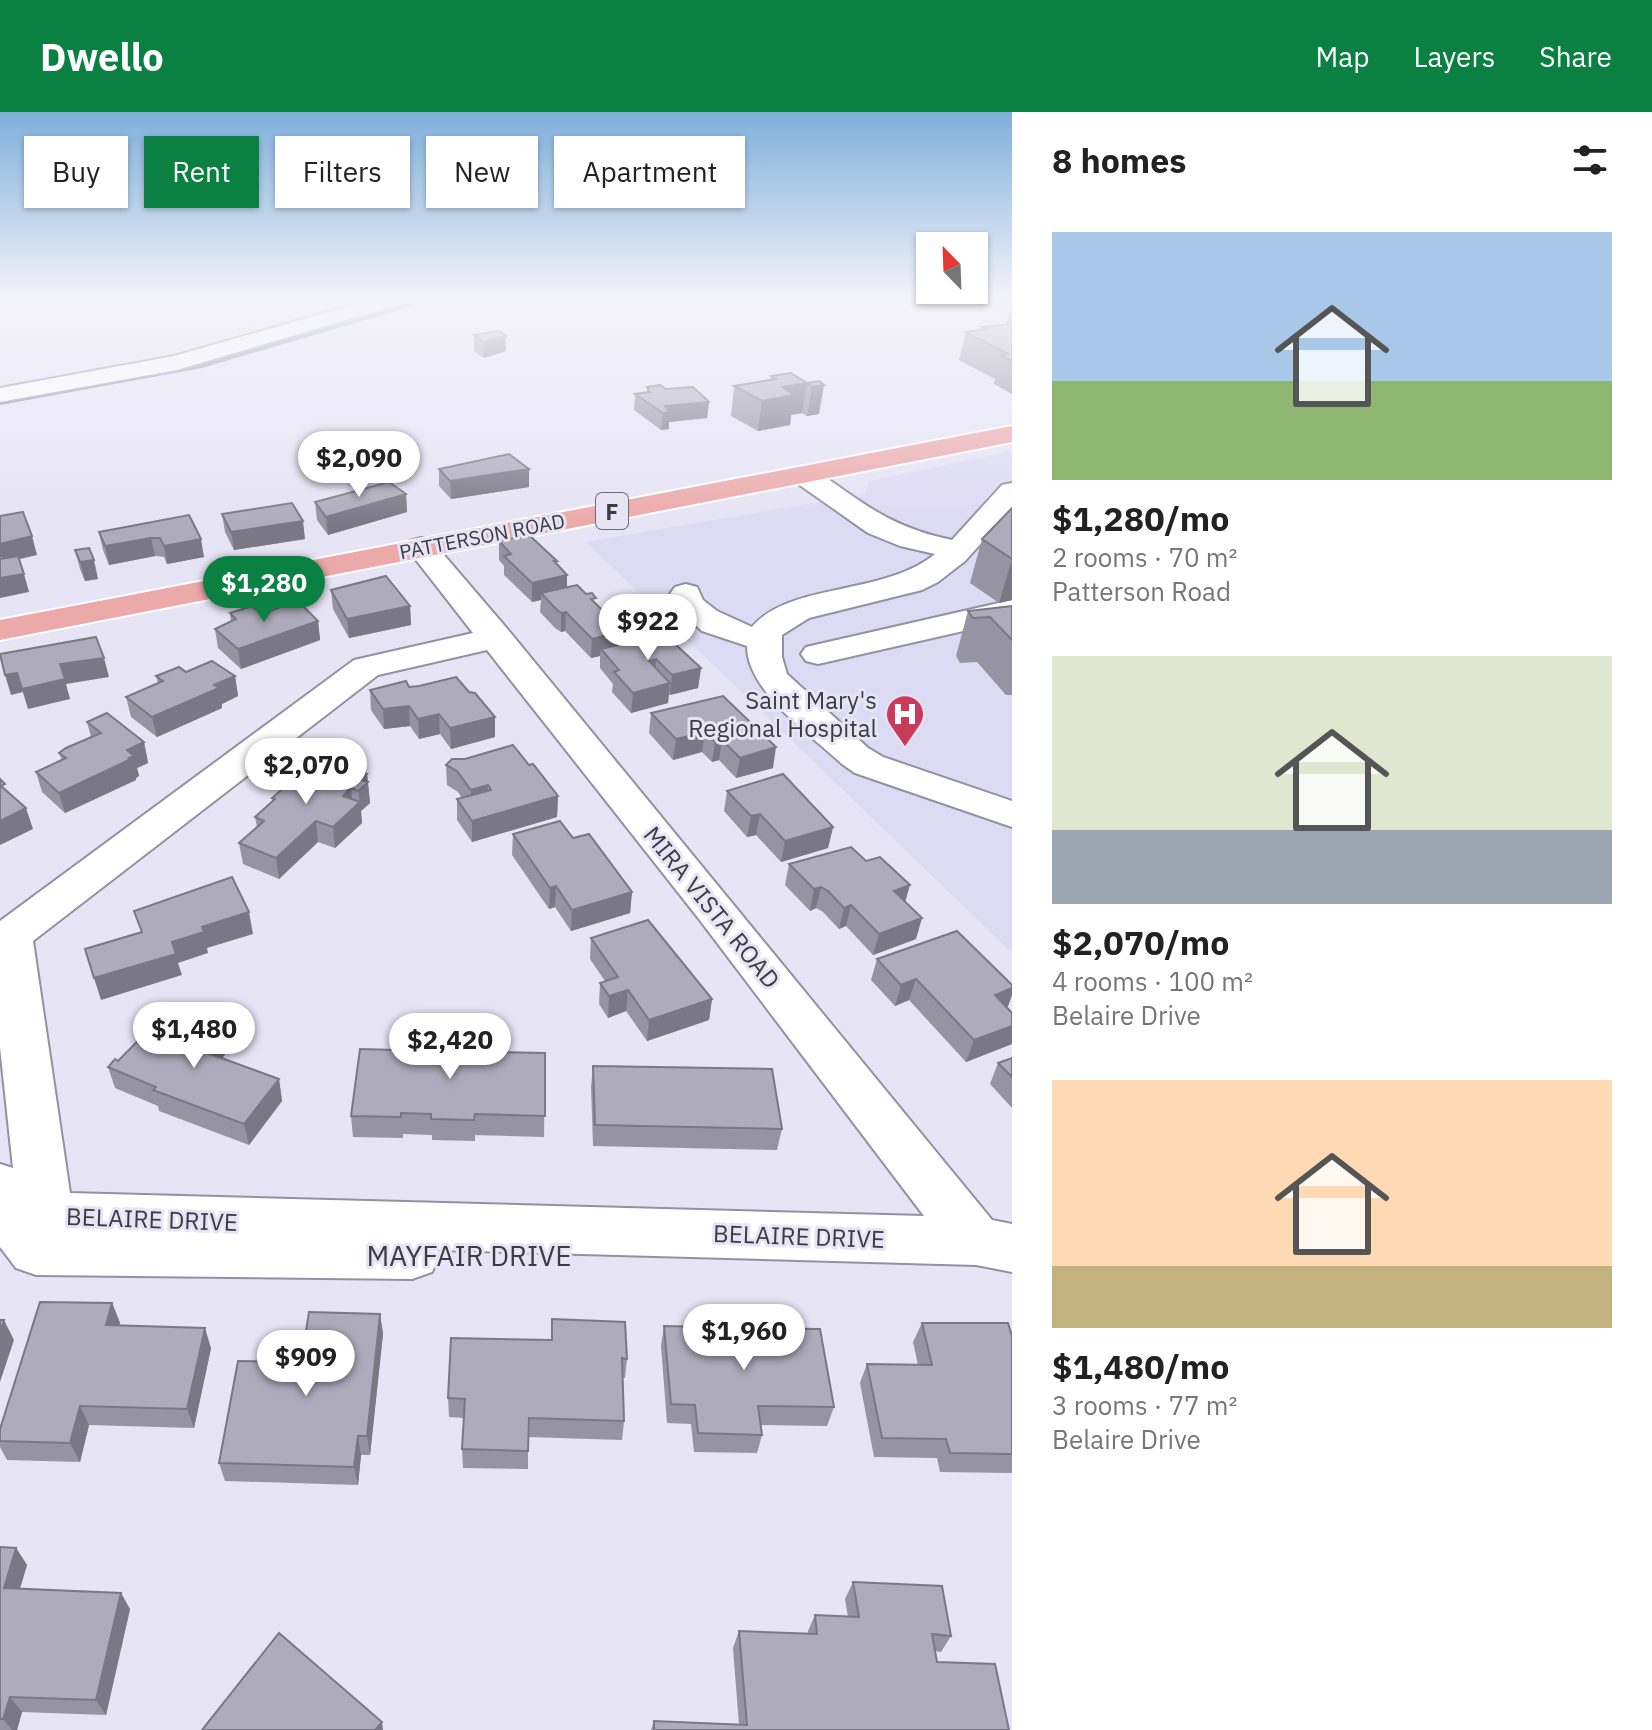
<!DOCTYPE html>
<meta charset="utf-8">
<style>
:root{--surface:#fff;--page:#f6f6f6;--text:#222;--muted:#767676;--accent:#0b8043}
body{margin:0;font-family:"IBM Plex Sans",sans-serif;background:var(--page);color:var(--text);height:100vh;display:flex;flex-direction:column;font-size:30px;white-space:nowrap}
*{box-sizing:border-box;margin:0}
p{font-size:26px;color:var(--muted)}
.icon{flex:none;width:44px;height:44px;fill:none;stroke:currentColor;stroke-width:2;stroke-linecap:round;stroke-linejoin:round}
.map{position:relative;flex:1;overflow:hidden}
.details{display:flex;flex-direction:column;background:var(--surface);width:640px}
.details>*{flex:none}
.banner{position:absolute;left:24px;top:24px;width:760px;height:72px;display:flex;gap:16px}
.needle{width:52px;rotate:337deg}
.tools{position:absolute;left:916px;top:120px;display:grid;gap:16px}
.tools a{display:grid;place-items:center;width:72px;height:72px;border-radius:0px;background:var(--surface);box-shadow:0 2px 6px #0004;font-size:40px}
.price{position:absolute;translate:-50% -68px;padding:0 18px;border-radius:28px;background:#fff;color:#222;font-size:26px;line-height:52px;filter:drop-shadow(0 2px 4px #0008)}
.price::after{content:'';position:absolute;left:50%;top:48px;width:24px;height:18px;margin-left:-12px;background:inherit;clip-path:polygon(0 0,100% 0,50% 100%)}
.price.active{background:var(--accent);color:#fff}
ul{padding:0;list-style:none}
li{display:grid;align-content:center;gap:16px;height:424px;padding:0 40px}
li span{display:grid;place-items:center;height:248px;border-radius:0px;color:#555}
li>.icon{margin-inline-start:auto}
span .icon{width:144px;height:144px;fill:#fffc;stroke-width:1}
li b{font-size:34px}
h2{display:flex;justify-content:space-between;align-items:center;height:96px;padding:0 40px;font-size:34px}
.tag{padding:0 28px;border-radius:0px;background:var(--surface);box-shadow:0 2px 6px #0004;font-size:28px;line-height:72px}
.tag.active{background:var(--accent);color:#fff}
header{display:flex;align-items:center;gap:48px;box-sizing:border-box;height:112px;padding:0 40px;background:var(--accent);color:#fff}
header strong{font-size:38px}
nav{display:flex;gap:44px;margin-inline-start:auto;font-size:28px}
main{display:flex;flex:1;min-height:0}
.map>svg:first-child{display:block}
.built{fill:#dddaf3}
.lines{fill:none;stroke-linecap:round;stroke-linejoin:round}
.stream{fill:#6c889f;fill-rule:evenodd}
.minor-casing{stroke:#9391a1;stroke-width:4}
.major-casing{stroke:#fff;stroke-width:4}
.minor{fill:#fff;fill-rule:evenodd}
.major{fill:#eca9a9;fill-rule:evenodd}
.wall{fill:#9694a2}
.shaded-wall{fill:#7a7884}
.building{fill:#aeacbc;stroke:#7a7884;stroke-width:2}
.labels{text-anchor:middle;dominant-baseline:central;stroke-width:6;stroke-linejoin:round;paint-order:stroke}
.far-street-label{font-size:20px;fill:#3c3c42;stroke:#e6e4f5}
.shield{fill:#e6e4f5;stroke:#6f6e78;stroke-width:2}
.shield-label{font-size:22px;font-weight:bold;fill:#3c3c42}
.poi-label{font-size:24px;fill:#3c3c42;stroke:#e6e4f5;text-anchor:end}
.street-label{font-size:24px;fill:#3c3c42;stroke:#e6e4f5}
.near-street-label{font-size:28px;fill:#3c3c42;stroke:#e6e4f5}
</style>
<header>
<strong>Dwello</strong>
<nav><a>Map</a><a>Layers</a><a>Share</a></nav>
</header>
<main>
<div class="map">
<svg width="1012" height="1618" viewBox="0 0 1012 1618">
<rect width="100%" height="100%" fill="#e6e4f5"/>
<path class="built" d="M1012,339V841L586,430L865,382L869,369Z"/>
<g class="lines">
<path class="stream" d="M430,186H440L202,256L0,293V289L201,252Z"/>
<defs>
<g id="minor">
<path d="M377,186H411L407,190L177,258L0,290V276L174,244Z"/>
<path d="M804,355L814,357C864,392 890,415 952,428L1002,373L1012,371V397L965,449L938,470L922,478L809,506L782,523V545L787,562L868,636L883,645L1012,689V715L855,661L842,652C810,622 747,579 747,534L702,519L671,491L670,482L675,475L686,472L697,475L703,488L717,499L752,515C790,470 884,484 935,442L900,434L868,421L794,369L790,363L794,357Z"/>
<path d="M421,426L432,429L509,519L992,1108L1012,1112V1160L976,1153L438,1138L440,1143L432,1160L412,1167L36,1163L16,1156L0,1135V1052L13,1056L0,935V809L354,548L473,521L406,435L410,429ZM487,538L699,807L924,1104L70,1081L33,829L378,563Z"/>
<path d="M1012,488V508L818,552L806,549L801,542L806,535Z"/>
</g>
<path id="major" d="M1012,314V330L0,528V508Z"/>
</defs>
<use href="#minor" class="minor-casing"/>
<use href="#major" class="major-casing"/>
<use href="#minor" class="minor"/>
<use href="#major" class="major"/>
</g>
<g class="wall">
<path d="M966,186H1012V282L994,272L995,267L959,248L966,220L982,218L983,215L1006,212L1010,194L972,192L971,187Z"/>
<path d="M474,223L506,239L484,246L474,239Z"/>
<path d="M771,264L807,271L819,269V302L807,304L802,301L791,303L790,313L758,319L731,304L734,274L771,268Z"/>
<path d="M647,275L666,277L709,290L707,306L669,310V317L661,318L634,298L635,282L647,280Z"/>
<path d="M439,357L529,375L451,387L439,374Z"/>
<path d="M406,382L407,400L328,423L317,408L315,390Z"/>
<path d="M1012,396V488L999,491L970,471L982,427Z"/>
<path d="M222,402L305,427L234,438L225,420Z"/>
<path d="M189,403L204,445L167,452L164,445L155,444L109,453L103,438L99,420Z"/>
<path d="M499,429L557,449V452L567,475L596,492L622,532L701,556L698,576L670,583L669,582L668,591L631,601L612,580L613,572L600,556V544L591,546L565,519L561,520L555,516L540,500L541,488L532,490L504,463V454L499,448Z"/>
<path d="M75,438L98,467L85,469L80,457Z"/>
<path d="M331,478L410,494L411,513L349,526L333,497Z"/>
<path d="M1012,494V583H1006L977,550L960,551L956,544L968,499Z"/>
<path d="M230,501L318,509L320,528L241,557L218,536L215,517L231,509Z"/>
<path d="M186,560L235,564L238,584L222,592V596L157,625L131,605L126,585L158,571L156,564Z"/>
<path d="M409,575L469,580L495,605V625L451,637L440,622L419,627L410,614L384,617L371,598L370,578Z"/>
<path d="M723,584L773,656L736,666L719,648L712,650L702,640L673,648L649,621L651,601Z"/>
<path d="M87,610L144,630L148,651L137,656L139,664L136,666V668L65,701L42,680L36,660L62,648L59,641L91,625Z"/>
<path d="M446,653H529L558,684L557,705L472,730L457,708V687L462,686L458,680L447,673Z"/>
<path d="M367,662L370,691L361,699L362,711L335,736L318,730L279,767L243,752L239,731L257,715L255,705L273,689L272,686L301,665Z"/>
<path d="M727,679L833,715L828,736L781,750L756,723L747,725L724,699Z"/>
<path d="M513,722L573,726L632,780L630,801L571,819L555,795L549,797L512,743Z"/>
<path d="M789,752L905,790L916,827L873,843L846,814L839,817L823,800L816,796L810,799L785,773Z"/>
<path d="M591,826L712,887L709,908L647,929L626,899L608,906L599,892L600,871L605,869L590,847Z"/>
<path d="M877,847L1012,873V883L1007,896L1012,901V932L966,950L909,888L895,894L871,868Z"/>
<path d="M222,913L226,934L225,936L226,941L222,947L279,967L282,989L249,1033L159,999L158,994L115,976L108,955L118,949L203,923Z"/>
<path d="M490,922V940L545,941L544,1025L475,1023V1029L432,1028V1023L403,1022V1026L353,1025L351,1004L435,939Z"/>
<path d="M1012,946V996L990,972L998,951Z"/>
<path d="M593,954L782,1017L777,1038L593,1034L591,975Z"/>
<path d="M112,1191L120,1211L119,1213L211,1236L194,1316L89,1313L80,1350L7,1348L0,1335V1317Z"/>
<path d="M380,1202L383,1222L370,1343H361L358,1373L225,1369L219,1351L301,1250Z"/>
<path d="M714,1202L744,1216L834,1295L827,1314L761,1313L762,1323L757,1341L694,1340L691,1312L667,1311L661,1234L664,1214L711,1215Z"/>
<path d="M922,1211L1012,1224V1361L940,1360L937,1346L874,1345L860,1271L867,1252L918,1253L913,1230Z"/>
<path d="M451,1226L627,1247L625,1266H623L624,1309L622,1328L528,1325V1357L463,1356L462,1337L464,1306L449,1305L448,1286Z"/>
<path d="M0,1435L16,1436L27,1453L20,1476L130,1497L106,1603L22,1600L17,1618H0Z"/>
<path d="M853,1470L951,1524L941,1540L935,1539L937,1550L1009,1618H651L654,1609L739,1613L733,1536L739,1519L808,1522V1519L815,1503L848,1505L845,1487Z"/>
</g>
<g class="shaded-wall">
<path d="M506,224V239L484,246V230Z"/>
<path d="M807,271L802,301L791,303L790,313L758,319L762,289L783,275Z"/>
<path d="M824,273L819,302L807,304L812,275Z"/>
<path d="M709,290L707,306L669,310V317L661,318L663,301L665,294Z"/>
<path d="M529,357V375L451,387L450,369Z"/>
<path d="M406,382L407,400L328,423L326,405Z"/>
<path d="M303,409L305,427L234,438L231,420Z"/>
<path d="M32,424L37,443L3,451L2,445L0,446V432Z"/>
<path d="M151,426L155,444L109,453L105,434Z"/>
<path d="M201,427L204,445L167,452L164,434Z"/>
<path d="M1012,447V488L999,491Z"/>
<path d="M94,448L98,467L85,469L80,450Z"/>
<path d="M554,449H557L556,466L567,463V482L541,481V488L532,490V471Z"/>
<path d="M24,462L29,480L0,486V466Z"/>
<path d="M410,494L411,513L349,526L347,507Z"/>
<path d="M566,500L565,519L561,520V501Z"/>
<path d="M318,509L320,528L241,557L238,537Z"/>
<path d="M623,519L622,539L601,537L600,544L591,546L592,527Z"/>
<path d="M104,546L109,565L66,572L70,587L28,597L22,577L60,552Z"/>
<path d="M656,547L655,567L649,549Z"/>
<path d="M701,556L698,576L670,583L672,563Z"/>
<path d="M17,561L23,580L11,583L5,563Z"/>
<path d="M235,564L238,584L222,592V596L157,625L152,605Z"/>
<path d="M670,571L668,591L631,601L633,581Z"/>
<path d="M409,594L410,614L384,617L383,597Z"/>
<path d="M439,602L440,622L419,627L418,607Z"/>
<path d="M495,605V625L451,637L450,616Z"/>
<path d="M705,620L702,640L673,648L676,627Z"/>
<path d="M722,628L719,648L712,650L715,630Z"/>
<path d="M144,630L148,651L137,656L139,664L136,666V668L65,701L59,681L127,638Z"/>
<path d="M776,635L773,656L736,666L740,646Z"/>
<path d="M367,662L370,691L361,699L362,711L335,736L333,715L343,684L351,676L353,696L360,690L358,679L361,668Z"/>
<path d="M488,673V694L471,699V678Z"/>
<path d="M558,684L557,705L472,730V709Z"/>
<path d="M26,696L33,717L0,733V709Z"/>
<path d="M760,702L756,723L747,725L751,704Z"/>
<path d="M316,709L318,730L279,767L276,746Z"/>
<path d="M833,715L828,736L781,750L785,729Z"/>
<path d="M910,773L904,794L894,779Z"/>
<path d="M556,774L555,795L549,797L550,776Z"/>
<path d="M821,775L816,796L810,799L814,777Z"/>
<path d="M632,780L630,801L571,819L572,798Z"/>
<path d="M851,793L846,814L839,817L844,796Z"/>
<path d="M249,800L253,822L207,836L208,841L178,851L182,863L101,888L94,866L202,815Z"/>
<path d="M922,806L916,827L873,843L879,822Z"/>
<path d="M916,867L909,888L895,894L901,873Z"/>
<path d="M1012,876V883L1007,897L995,883Z"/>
<path d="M628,878L626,899L608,906L609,884Z"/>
<path d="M712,887L709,908L647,929L649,908Z"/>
<path d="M199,909L204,930L186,951L181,930Z"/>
<path d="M222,913L226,934L225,936L226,941L210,961L205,940L216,918Z"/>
<path d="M1012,914V932L966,950L974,928Z"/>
<path d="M279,967L282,989L249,1033L244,1012Z"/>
<path d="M112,1191L120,1211L114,1233L106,1213Z"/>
<path d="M380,1202L383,1222L370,1343L367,1324Z"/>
<path d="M4,1208L14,1228L0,1270V1220Z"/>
<path d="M205,1216L211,1236L194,1316L187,1297Z"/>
<path d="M80,1294L89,1313L80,1350L70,1331Z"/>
<path d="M358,1324L361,1343L358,1373L354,1355Z"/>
<path d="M16,1436L27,1453L15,1493L4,1476Z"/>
<path d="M121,1481L130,1497L106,1603L96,1588Z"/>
<path d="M10,1585L22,1600L17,1618H12L3,1607Z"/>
<path d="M382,1610L383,1618H375Z"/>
</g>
<g class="building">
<path d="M1012,212V249L1001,243L1008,242L966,220L987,217L983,215Z"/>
<path d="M499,219L506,224L484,230L474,223Z"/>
<path d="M791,261L807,271L819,269L824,273L812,275L807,271L783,275L794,283L762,289L734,274L776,267L771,264Z"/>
<path d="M660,273L666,277L693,275L709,290L665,294L670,300L663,301L635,282L650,280L647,275Z"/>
<path d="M509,342L529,357L450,369L439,357Z"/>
<path d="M389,370L406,382L326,405L315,390Z"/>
<path d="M292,391L303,409L231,420L222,402Z"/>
<path d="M1012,396V447L982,427Z"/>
<path d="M23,400L32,424L0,432V404Z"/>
<path d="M189,403L201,427L164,434L160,426H151L105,434L99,420Z"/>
<path d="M529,423L557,449H554L567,463L532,471L504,444L511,442L499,429Z"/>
<path d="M89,436L94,448L80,450L75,438Z"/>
<path d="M18,444L24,462L0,466V447Z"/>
<path d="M386,464L410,494L347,507L331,478Z"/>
<path d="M577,473L586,482L592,481L596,486L591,487L623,519L592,527L566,500L561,501L556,497L541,481Z"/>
<path d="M298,489L318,509L238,537L215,517L236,507L230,501L252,494L261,502Z"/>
<path d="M1012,494V528L990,505L973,506L968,499Z"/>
<path d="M664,522L701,556L672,563L656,547L649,549L670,571L633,581L614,560L619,558L601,537Z"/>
<path d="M96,525L104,546L60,552L65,567L22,577L17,561L5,563L0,542Z"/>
<path d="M212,549L235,564L214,573L219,576L152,605L126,585L163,569L156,564L179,555L186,560Z"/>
<path d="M456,565L469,580L475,581L495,605L450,616L439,602L418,607L409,594L383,597L370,578L406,569L409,575L419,574Z"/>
<path d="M723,584L776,635L740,646L722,628L715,630L705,620L676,627L651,601Z"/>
<path d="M107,601L144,630L127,638L134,644L129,646L131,647L59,681L36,660L66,646L59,641L66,636L101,621L87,610Z"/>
<path d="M513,633L529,653L533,652L558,684L472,709L457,687L491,678L488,673L471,678L457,659L446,653L452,647H465Z"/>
<path d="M323,646L367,662L361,668L368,670L358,679L351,676L343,684L360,690L333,715L316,709L276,746L239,731L264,709L255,705L275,687L272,686L297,664L301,665Z"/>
<path d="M783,662L833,715L785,729L760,702L751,704L727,679Z"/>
<path d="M0,667L5,672L1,674L26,696L0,709Z"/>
<path d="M560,709L573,726L589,722L632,780L572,798L556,774L550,776L513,722Z"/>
<path d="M851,735L866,749L880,745L910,773L894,779L922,806L879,822L851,793L844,796L828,779L821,775L814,777L789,752Z"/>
<path d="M232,765L249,800L202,815L204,820L172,830L176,842L94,866L85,837L142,820L134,799Z"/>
<path d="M648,808L712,887L649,908L628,878L609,884L600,871L618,865L591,826Z"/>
<path d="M957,819L1012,873V876L995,883L1012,901V914L974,928L916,867L901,873L877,847Z"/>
<path d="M169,897L199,909L181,930L194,934L213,909L222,913L216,918L221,920L205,940L279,967L244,1012L153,978L156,975L108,955L115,947L118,949Z"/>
<path d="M436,921L490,922L489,940L545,941V1004L475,1002L474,1008L431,1007V1002L401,1001V1005L351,1004L360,937L435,939Z"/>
<path d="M1012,946V965L998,951Z"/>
<path d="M593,954L772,957L782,1017L595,1013Z"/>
<path d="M40,1190L112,1191L106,1213L205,1216L187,1297L80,1294L70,1331L0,1329V1317Z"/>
<path d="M309,1200L380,1202L367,1324H358L354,1355L219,1351L238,1249L301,1250Z"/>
<path d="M714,1202L742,1203L744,1216L820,1217L834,1295L758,1294L762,1323L698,1321L695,1293L671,1292L664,1214L714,1215Z"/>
<path d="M552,1207L625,1210L627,1247L622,1246L624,1309L529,1306L528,1339L462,1337L465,1287L448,1286L451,1226L552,1228Z"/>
<path d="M0,1208H4L0,1220Z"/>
<path d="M922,1211H1008L1012,1224V1342L950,1341L946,1327L882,1326L867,1252L932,1253Z"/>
<path d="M0,1435L16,1436L4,1476L121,1481L96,1588L10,1585L3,1607H0Z"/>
<path d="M853,1470L942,1474L951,1524L932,1522L937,1550L995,1552L1009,1618H654V1609L747,1613L739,1519L817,1522L815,1503L859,1505Z"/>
<path d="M279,1521L382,1610L375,1618H202Z"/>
</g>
<linearGradient id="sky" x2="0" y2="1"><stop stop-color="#7fafdb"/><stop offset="0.45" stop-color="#f4f3fa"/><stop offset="1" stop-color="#f4f3fa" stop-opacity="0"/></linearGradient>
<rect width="1012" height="413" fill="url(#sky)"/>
<defs>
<symbol id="hospital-pin" viewBox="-11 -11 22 30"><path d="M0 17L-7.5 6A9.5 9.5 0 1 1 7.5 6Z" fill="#ca3a5b" stroke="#e6e4f5"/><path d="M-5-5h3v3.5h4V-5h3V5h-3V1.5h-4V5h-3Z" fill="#fff"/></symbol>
</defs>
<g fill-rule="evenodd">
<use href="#hospital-pin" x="883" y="580" width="44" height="60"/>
</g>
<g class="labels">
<g class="far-street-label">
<text transform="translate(482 424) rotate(-11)">PATTERSON ROAD</text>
</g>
<rect class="shield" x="596" y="381" width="32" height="36" rx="6"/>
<g class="shield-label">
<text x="612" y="399">F</text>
</g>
<g class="poi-label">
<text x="877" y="588">Saint Mary's<tspan x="877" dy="28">Regional Hospital</tspan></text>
</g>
<g class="street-label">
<text transform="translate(712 795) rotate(51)">MIRA VISTA ROAD</text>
<text transform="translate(152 1107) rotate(2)">BELAIRE DRIVE</text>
<text transform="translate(799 1124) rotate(2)">BELAIRE DRIVE</text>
</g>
<g class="near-street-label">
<text x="469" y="1143">MAYFAIR DRIVE</text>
</g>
</g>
</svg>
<div class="tools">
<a><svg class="needle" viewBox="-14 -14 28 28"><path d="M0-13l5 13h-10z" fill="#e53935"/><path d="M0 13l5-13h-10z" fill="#767676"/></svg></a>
</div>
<b class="price" style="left:359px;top:387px">$2,090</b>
<b class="price active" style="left:264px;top:512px">$1,280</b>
<b class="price" style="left:648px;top:550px">$922</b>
<b class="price" style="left:306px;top:694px">$2,070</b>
<b class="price" style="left:194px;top:958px">$1,480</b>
<b class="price" style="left:450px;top:969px">$2,420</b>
<b class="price" style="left:744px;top:1260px">$1,960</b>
<b class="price" style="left:306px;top:1286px">$909</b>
<div class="banner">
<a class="tag">Buy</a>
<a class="tag active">Rent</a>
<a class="tag">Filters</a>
<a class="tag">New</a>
<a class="tag">Apartment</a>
</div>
</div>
<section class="details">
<h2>8 homes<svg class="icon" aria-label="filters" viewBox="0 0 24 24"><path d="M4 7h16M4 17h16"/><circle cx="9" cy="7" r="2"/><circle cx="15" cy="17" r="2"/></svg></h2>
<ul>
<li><span style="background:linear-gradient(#a9c7e8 60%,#8fb573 0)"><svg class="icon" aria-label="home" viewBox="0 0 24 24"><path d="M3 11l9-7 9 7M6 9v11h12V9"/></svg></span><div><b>$1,280/mo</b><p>2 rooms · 70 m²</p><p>Patterson Road</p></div></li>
<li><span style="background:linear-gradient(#dfe7d0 70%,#9aa5b1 0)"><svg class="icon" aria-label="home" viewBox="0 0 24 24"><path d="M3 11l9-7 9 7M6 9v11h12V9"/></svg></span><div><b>$2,070/mo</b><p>4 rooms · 100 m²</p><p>Belaire Drive</p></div></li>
<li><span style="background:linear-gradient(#ffd9b3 75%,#c2b280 0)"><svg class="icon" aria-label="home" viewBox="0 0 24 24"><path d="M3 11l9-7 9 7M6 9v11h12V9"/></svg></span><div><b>$1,480/mo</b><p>3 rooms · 77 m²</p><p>Belaire Drive</p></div></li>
</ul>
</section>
</main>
